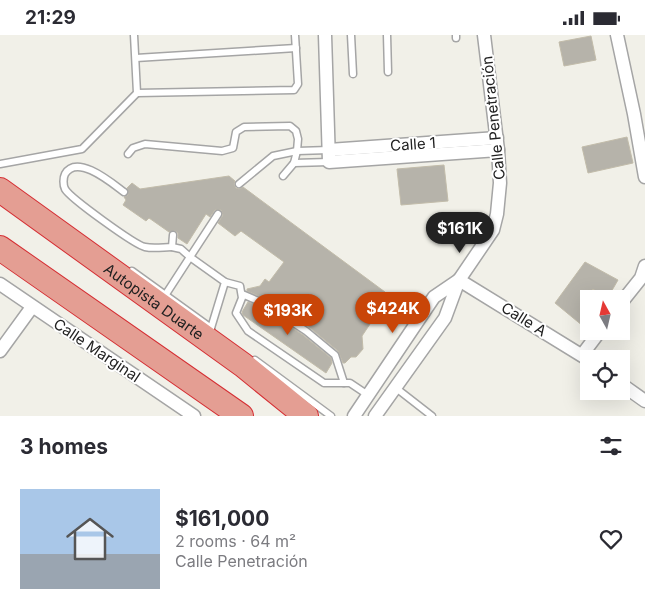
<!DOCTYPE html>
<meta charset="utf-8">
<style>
:root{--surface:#fff;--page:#f2f2f3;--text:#2b2b33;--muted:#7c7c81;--line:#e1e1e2;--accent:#c94508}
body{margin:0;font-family:Inter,sans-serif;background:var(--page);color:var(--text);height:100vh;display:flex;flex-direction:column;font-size:19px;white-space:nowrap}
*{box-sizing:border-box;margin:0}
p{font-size:16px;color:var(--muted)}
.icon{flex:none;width:28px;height:28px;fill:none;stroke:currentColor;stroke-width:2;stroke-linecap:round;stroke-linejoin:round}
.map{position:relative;height:381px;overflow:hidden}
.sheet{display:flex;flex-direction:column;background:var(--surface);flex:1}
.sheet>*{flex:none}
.needle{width:32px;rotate:352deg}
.fabs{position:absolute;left:580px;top:255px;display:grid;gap:10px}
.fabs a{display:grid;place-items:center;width:50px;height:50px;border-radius:0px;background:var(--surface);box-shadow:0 5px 20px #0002;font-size:25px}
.price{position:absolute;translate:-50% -42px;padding:0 11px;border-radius:18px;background:var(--accent);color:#fff;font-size:16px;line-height:32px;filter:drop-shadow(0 1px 2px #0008)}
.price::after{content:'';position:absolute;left:50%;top:30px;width:15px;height:11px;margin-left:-8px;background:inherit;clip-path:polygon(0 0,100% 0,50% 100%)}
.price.selected{background:#222;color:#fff}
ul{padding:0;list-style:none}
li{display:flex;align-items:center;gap:15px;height:125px;padding:0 20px}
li+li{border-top:1px solid var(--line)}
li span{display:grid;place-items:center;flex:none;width:140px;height:100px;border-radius:0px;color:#555}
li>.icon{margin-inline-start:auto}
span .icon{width:60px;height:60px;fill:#fffc;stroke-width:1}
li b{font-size:21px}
h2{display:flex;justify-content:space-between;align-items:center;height:60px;padding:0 20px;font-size:21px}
.status{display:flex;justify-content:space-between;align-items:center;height:35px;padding:0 25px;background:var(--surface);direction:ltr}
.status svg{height:14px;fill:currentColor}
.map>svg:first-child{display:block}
.building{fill:#b6b3aa;stroke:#c2bcaa}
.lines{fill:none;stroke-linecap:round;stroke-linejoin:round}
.lane-casing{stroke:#a5a5a5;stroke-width:9}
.street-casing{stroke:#a5a5a5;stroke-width:15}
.highway-casing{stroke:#d52e33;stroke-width:26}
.lane{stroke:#fff;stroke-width:6}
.street{stroke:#fff;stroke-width:12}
.highway{stroke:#e49e93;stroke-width:24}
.labels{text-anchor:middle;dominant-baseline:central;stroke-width:4;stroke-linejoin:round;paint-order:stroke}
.street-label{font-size:15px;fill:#212121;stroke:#fff}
</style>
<div class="status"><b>21:29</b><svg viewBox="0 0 49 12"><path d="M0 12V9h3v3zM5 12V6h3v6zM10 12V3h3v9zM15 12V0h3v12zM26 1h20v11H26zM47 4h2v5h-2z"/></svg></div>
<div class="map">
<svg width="645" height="381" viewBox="0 0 645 381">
<rect width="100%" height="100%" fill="#f1f0e8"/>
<g class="building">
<path d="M591,1L596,25L564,31L559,7Z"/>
<path d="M627,102L633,128L588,138L582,112Z"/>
<path d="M444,130L448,166L401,170L397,134Z"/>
<path d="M229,141L235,146L234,149L236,153L239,154L243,152L385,257L378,264L380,274L362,301L363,314L356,322H351L345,328H343L338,316L309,292L266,264L247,256V254L260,251L265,244L269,247L284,227L241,196L235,201L218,188L223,180L221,175H215L210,182L206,179L187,209L178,203V198L175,196L169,197L149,183L146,186L123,170L126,165L124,162L128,160L127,153L132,148L140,154Z"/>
<path d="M585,227L618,245L607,264L593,254L583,269L589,277V296L555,268Z"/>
<path d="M248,267L261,272L303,300L331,323L332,328L326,338L243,280L242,277Z"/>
</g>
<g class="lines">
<defs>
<g id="lane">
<path d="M351,0L353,39"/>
<path d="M387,0L388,37"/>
<path d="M456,0V3"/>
<path d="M136,23L296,13"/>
<path d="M137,58L294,55L298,49L295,0"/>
<path d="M128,119L133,113L145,109L222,116L233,113L236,97L244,92L290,91L296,96L298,104L297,116L294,128L283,141"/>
<path d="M294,128L329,127"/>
<path d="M0,129L82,114L137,58L134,0"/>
<path d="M239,149L273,121L297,116L329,115"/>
<path d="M124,157C113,149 77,118 65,139C63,143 63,150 65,154C70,163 135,210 145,212C154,214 164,212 172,212L173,200"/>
<path d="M172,212L181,214L190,222L218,179"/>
<path d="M132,236L211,293"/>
<path d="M225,247L240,251L242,263L236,278L248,296L324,348H350L368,360"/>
<path d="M166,259L190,222L225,247L211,293"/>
<path d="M242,259L263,268L306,296L335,320L344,348"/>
<path d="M255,325L331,381"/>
<path d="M396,353L432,381"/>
</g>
<g id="street">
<path d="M325,0L329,127L498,115"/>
<path d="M617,0L634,79L645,142"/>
<path d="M329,115L497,103"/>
<path d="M459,245L589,325"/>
<path d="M0,249L194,381"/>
<path d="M621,268L641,243L645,231"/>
<path d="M0,316L32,272"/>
<path d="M582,320L600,296"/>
<path d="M621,349L645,366"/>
<path d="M354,381L434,262L459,245"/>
<path d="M375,381L445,283L459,245L493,195L497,179L500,148L498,115L484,0"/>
</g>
<g id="highway">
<path id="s1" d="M0,155L243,330L306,381"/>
<path d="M0,213L241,381"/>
</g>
</defs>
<use href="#lane" class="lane-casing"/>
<use href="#street" class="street-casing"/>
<use href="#highway" class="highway-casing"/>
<use href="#lane" class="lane"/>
<use href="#street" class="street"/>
<use href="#highway" class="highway"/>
</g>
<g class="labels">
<g class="street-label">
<text transform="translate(493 83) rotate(-96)">Calle Penetración</text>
<text transform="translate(413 109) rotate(-4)">Calle 1</text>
<text stroke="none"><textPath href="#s1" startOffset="190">Autopista Duarte</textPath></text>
<text transform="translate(524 284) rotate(32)">Calle A</text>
<text transform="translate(97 315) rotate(34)">Calle Marginal</text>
</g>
</g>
</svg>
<div class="fabs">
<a><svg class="needle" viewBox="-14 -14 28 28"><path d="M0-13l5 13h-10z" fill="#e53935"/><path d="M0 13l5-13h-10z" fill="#7c7c81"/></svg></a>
<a><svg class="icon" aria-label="locate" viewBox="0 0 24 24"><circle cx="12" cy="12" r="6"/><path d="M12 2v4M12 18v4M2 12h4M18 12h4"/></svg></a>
</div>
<b class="price selected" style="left:460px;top:219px">$161K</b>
<b class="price" style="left:393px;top:299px">$424K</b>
<b class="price" style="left:288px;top:301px">$193K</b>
</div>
<section class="sheet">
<h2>3 homes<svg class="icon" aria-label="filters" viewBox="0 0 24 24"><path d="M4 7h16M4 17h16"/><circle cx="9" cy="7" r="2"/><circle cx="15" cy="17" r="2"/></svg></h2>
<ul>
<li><span style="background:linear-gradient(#a9c7e8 65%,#9aa5b1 0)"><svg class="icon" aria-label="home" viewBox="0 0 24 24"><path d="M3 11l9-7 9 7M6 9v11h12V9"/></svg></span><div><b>$161,000</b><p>2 rooms · 64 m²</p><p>Calle Penetración</p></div><svg class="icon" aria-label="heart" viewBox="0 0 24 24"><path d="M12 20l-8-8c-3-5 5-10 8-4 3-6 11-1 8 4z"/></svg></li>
</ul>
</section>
